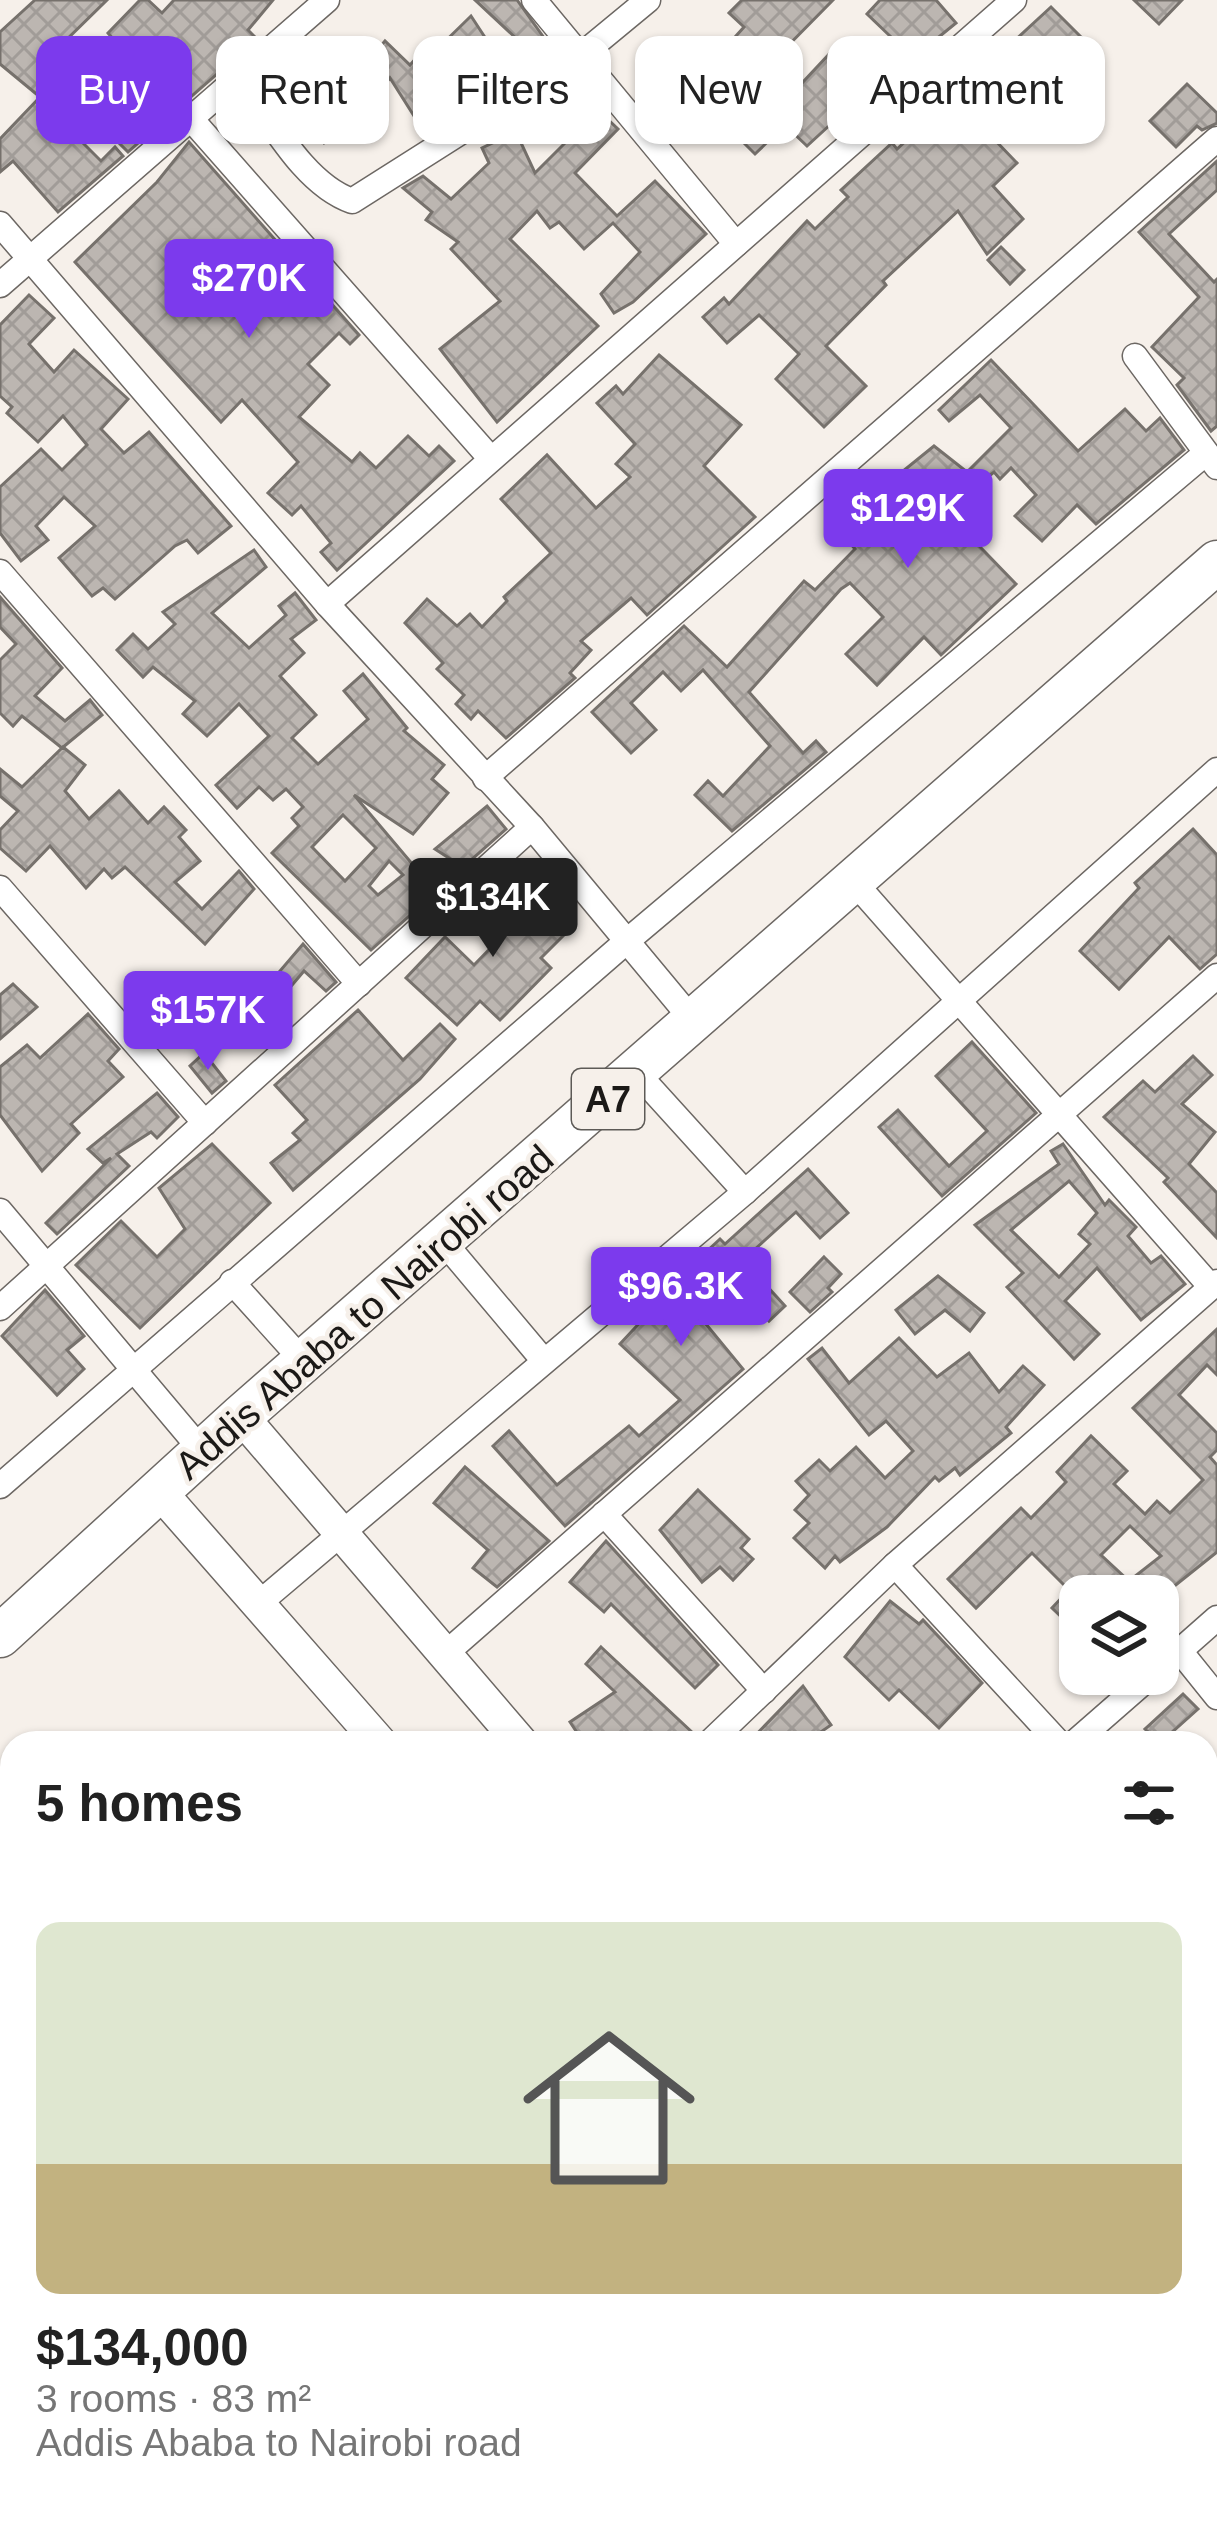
<!DOCTYPE html>
<meta charset="utf-8">
<style>
:root{--surface:#fff;--page:#f6f6f6;--text:#222;--muted:#767676;--line:#e0e0e0;--accent:#7c3aed}
body{margin:0;font-family:Arial,sans-serif;background:var(--page);color:var(--text);height:100vh;display:flex;flex-direction:column;font-size:45px;white-space:nowrap}
*{box-sizing:border-box;margin:0}
p{font-size:39px;color:var(--muted)}
.icon{flex:none;width:66px;height:66px;fill:none;stroke:currentColor;stroke-width:2;stroke-linecap:round;stroke-linejoin:round}
.map{position:relative;flex:1;overflow:hidden}
.drawer{position:absolute;left:0px;top:1731px;width:1218px;height:807px;display:flex;flex-direction:column;background:var(--surface);border-radius:36px 36px 0 0;box-shadow:0 3px 9px #0004}
.drawer>*{flex:none}
.banner{position:absolute;left:36px;top:36px;width:1146px;height:108px;display:flex;gap:24px}
.tools{position:absolute;left:1059px;top:1575px;display:grid;gap:24px}
.tools a{display:grid;place-items:center;width:120px;height:120px;border-radius:24px;background:var(--surface);box-shadow:0 3px 9px #0004;font-size:60px}
.price{position:absolute;translate:-50% -102px;padding:0 27px;border-radius:12px;background:var(--accent);color:#fff;font-size:39px;line-height:78px;filter:drop-shadow(0 3px 6px #0008)}
.price::after{content:'';position:absolute;left:50%;top:72px;width:36px;height:27px;margin-left:-18px;background:inherit;clip-path:polygon(0 0,100% 0,50% 100%)}
.price.selected{background:#222;color:#fff}
ul{padding:0;list-style:none}
li{display:grid;align-content:center;gap:24px;height:636px;padding:0 36px}
li+li{border-top:3px solid var(--line)}
li span{display:grid;place-items:center;height:372px;border-radius:24px;color:#555}
li>.icon{margin-inline-start:auto}
span .icon{width:216px;height:216px;fill:#fffc;stroke-width:1}
li b{font-size:51px}
h2{display:flex;justify-content:space-between;align-items:center;height:144px;padding:0 36px;font-size:51px}
.tag{padding:0 42px;border-radius:24px;background:var(--surface);box-shadow:0 3px 9px #0004;font-size:42px;line-height:108px}
.tag.selected{background:var(--accent);color:#fff}
.map>svg:first-child{display:block}
.building{fill:url(#building-cross-hatch);stroke:#76716c;stroke-width:3;fill-rule:evenodd}
.lines{fill:none;stroke-linecap:round;stroke-linejoin:round}
.street-casing{stroke:#6c6763;stroke-width:27}
.secondary-casing{stroke:#6c6763;stroke-width:36}
.highway-casing{stroke:#6c6763;stroke-width:45}
.street{stroke:#fff;stroke-width:24}
.secondary{stroke:#fff;stroke-width:33}
.highway{stroke:#fff;stroke-width:42}
.labels{text-anchor:middle;dominant-baseline:central;stroke-width:9;stroke-linejoin:round;paint-order:stroke}
.shield{fill:#f6f0ea;stroke:#5d5a56;stroke-width:3}
.shield-label{font-size:36px;font-weight:bold;fill:#1b1917}
.street-label{font-size:39px;fill:#1b1917;stroke:#f6f0ea}
</style>
<div class="map">
<svg width="1217" height="2537" viewBox="0 0 1217 2537">
<defs>
<pattern id="building-cross-hatch" width="8" height="8" patternUnits="userSpaceOnUse" patternTransform="scale(3)"><rect width="8" height="8" fill="#bcb6b1"/><path d="M0 0l8 8M0 8l8-8" fill="none" stroke="#a19c98"/></pattern>
</defs>
<rect width="100%" height="100%" fill="#f6f0ea"/>
<g class="building">
<path d="M35,0H107L53,53L86,80L120,47L108,33L140,0H148L162,13L174,0H273L248,30L257,39L128,152L120,144L143,122L108,85L65,125L101,161L115,147L123,156L58,212L13,161L0,172V139L40,97L0,64V32Z"/>
<path d="M475,0H517L547,42L534,55Z"/>
<path d="M742,0H833L768,66L736,36L744,27L729,13Z"/>
<path d="M880,0H936L956,23L913,58L867,14Z"/>
<path d="M1134,0H1182L1159,24Z"/>
<path d="M1051,7L1092,48L1069,72L1063,67L992,137L1017,163L993,186L1023,219L987,254L958,211L883,281L886,285L826,346L866,386L824,427L776,379L799,354L759,315L727,343L703,317L724,298L729,304L807,221L815,229L848,197L841,190L892,143L897,149Z"/>
<path d="M471,16L513,80L426,135L390,78L374,97L353,79L385,41L410,65L419,55L425,61Z"/>
<path d="M833,50L871,87L807,146L785,125L755,154L733,132L778,90L787,99Z"/>
<path d="M301,65L350,122L324,143L302,115L297,120L271,91Z"/>
<path d="M1187,84L1217,113V123L1202,130L1197,126L1176,147L1150,121Z"/>
<path d="M598,110L618,129L575,173L617,216L655,181L706,234L633,302L614,313L601,294L640,252L613,223L584,249L559,222L550,228L537,211L510,239L598,326L497,422L440,349L500,301L451,249L458,242L426,220L432,212L403,188L423,176L451,199L489,163L482,148L516,132L535,173Z"/>
<path d="M189,142L359,335L350,344L339,333L308,364L329,385L299,417L352,462L360,453L376,468L408,436L429,456L439,446L454,461L337,570L321,552L331,543L301,506L292,515L268,493L298,462L242,400L221,422L75,262L157,182Z"/>
<path d="M1217,161V190L1169,234L1214,282L1217,279V426L1211,431L1177,385L1184,378L1152,347L1199,297L1139,232Z"/>
<path d="M1001,247L1024,270L1010,284L988,260Z"/>
<path d="M29,295L54,318L29,344L54,372L74,350L128,399L101,429L124,453L149,432L231,526L198,553L187,540L175,546L115,599L103,588L92,596L59,558L95,526L64,497L36,526L48,540L21,561L0,533V487L41,449L62,470L87,445L63,416L38,442L7,413L12,407L0,396V325Z"/>
<path d="M659,355L741,425L704,466L755,517L647,615L631,598L581,641L591,650L570,673L575,678L506,738L478,711L471,719L456,704L464,695L437,669L443,663L405,623L427,599L457,626L470,614L482,627L507,601L504,597L551,553L501,499L547,455L596,508L630,477L616,464L635,444L597,403L616,386L623,394Z"/>
<path d="M991,360L1078,451L1125,409L1146,431L1160,418L1184,450L1096,524L1077,505L1042,541L1015,516L1036,495L1011,468L1000,479L994,472L951,507L960,519L956,522L1016,584L941,655L924,637L877,685L846,654L883,617L850,583L841,589L749,692L803,753L816,741L826,752L732,831L695,795L708,781L723,796L770,746L703,670L681,691L663,672L631,703L656,730L631,753L592,712L684,626L727,667L804,581L815,590L855,549L850,543L864,529L850,514L934,446L967,472L1011,428L980,395L949,421L939,410Z"/>
<path d="M254,550L266,567L212,613L249,648L286,615L279,606L295,593L316,620L291,639L304,653L280,676L316,715L292,738L318,764L368,719L344,691L363,674L407,728L404,731L444,765L432,779L448,793L413,834L354,795L436,892L371,950L272,853L299,826L292,818L303,807L286,789L273,800L259,787L237,808L216,785L269,736L239,704L207,736L183,714L195,701L153,667L143,677L117,650L133,634L148,649L175,624L163,612ZM343,815L376,848L345,881L312,847ZM389,861L403,875L378,895L369,886Z"/>
<path d="M0,597L62,668L35,696L65,721L90,700L102,715L62,748L22,716L13,726L0,713V660L16,644L0,627Z"/>
<path d="M63,747L85,765L65,791L89,819L119,791L148,823L164,807L186,830L179,837L200,861L175,882L202,909L239,871L254,889L205,944L125,867L112,878L104,869L86,888L50,846L26,871L0,848V830L18,811L0,796V769L22,787Z"/>
<path d="M487,806L506,829L463,867L435,849Z"/>
<path d="M1193,829L1217,855V954L1200,969L1169,937L1119,989L1080,951L1139,888L1135,883Z"/>
<path d="M518,873L568,931L541,958L551,968L500,1020L480,1001L457,1025L406,978L445,937L474,965L513,925L493,894Z"/>
<path d="M303,944L336,982L326,991L304,971L276,1004L262,992Z"/>
<path d="M13,984L37,1007L0,1039V995Z"/>
<path d="M228,986L245,1002L209,1039L191,1021Z"/>
<path d="M358,1010L403,1060L440,1024L455,1039L420,1079L293,1190L271,1163L300,1140L293,1133L307,1120L275,1085Z"/>
<path d="M88,1014L119,1049L108,1061L123,1077L71,1124L79,1133L42,1171L0,1115V1067L27,1045L40,1058Z"/>
<path d="M972,1042L1036,1113L942,1196L879,1127L898,1110L949,1166L987,1131L936,1076Z"/>
<path d="M204,1053L226,1081L212,1093L190,1066Z"/>
<path d="M1193,1056L1212,1075L1182,1104L1215,1132L1189,1164L1217,1193V1238L1164,1182L1168,1178L1104,1117L1143,1081L1155,1092Z"/>
<path d="M157,1093L178,1117L157,1138L151,1132L117,1154L129,1166L57,1234L46,1223L111,1158L103,1163L88,1149Z"/>
<path d="M212,1144L270,1203L140,1328L76,1265L121,1221L157,1257L185,1229L159,1188Z"/>
<path d="M1063,1144L1105,1205L1109,1200L1136,1227L1128,1236L1151,1263L1161,1256L1185,1284L1141,1320L1097,1268L1065,1301L1099,1334L1074,1359L1007,1287L1023,1273L975,1225L1059,1164L1051,1151ZM1069,1181L1097,1213L1079,1234L1090,1244L1059,1277L1011,1230Z"/>
<path d="M808,1169L848,1213L820,1238L796,1212L743,1260L785,1306L769,1321L729,1277L696,1312L743,1369L565,1526L493,1446L509,1431L557,1485L629,1426L639,1436L680,1400L620,1344L706,1252L720,1239L725,1244Z"/>
<path d="M824,1257L841,1274L828,1288L832,1292L810,1312L790,1292Z"/>
<path d="M938,1276L984,1313L970,1331L945,1310L915,1334L896,1310Z"/>
<path d="M45,1290L84,1336L67,1350L84,1369L57,1395L2,1336Z"/>
<path d="M1217,1329V1375L1207,1365L1179,1395L1217,1433V1450L1210,1457L1217,1465V1552L1162,1596H1080V1635L1052,1608L1069,1590L1032,1553L976,1608L948,1579L1021,1508L1031,1518L1066,1482L1057,1472L1091,1436L1127,1471L1114,1484L1145,1514L1157,1501L1170,1513L1203,1480L1133,1408ZM1130,1526L1161,1556L1129,1581L1101,1555Z"/>
<path d="M899,1338L937,1377L969,1353L999,1392L1023,1366L1044,1385L1006,1427L1011,1433L960,1475L955,1468L939,1481L935,1477L887,1527L840,1562L835,1556L825,1568L794,1538L809,1523L795,1510L809,1495L796,1481L819,1460L830,1471L856,1447L885,1478L913,1451L886,1421L869,1435L808,1359L822,1348L849,1383Z"/>
<path d="M465,1467L549,1541L497,1587L473,1568L488,1550L434,1503Z"/>
<path d="M698,1490L749,1539L741,1548L753,1559L733,1580L720,1567L702,1582L660,1530Z"/>
<path d="M606,1541L718,1665L695,1688L611,1604L604,1612L570,1582Z"/>
<path d="M890,1601L919,1624L923,1620L982,1683L939,1728L899,1690L889,1700L845,1657Z"/>
<path d="M601,1647L695,1735L693,1743H584L570,1722L615,1692L586,1664Z"/>
<path d="M803,1686L831,1725L805,1743H748Z"/>
<path d="M1183,1694L1198,1709L1160,1743L1145,1729Z"/>
</g>
<g class="lines">
<defs>
<g id="street">
<path d="M534,0L736,244"/>
<path d="M239,78C270,118 303,184 352,201L579,57L648,0"/>
<path d="M192,120L491,459"/>
<path d="M0,224L327,604L532,827L695,1023"/>
<path d="M0,285L327,0"/>
<path d="M1135,356L1217,467"/>
<path d="M0,572L359,984"/>
<path d="M327,604L1014,0"/>
<path d="M485,778L1217,139"/>
<path d="M855,883L1211,1287"/>
<path d="M0,888L205,1123"/>
<path d="M637,1073L745,1192"/>
<path d="M0,1211L203,1452"/>
<path d="M443,1241L544,1361"/>
<path d="M232,1282L304,1362"/>
<path d="M0,1308L532,827"/>
<path d="M0,1486L627,941L1206,453"/>
<path d="M604,1514L764,1691"/>
<path d="M895,1565L1059,1743"/>
<path d="M258,1604L745,1192L1217,770"/>
<path d="M1180,1651L1217,1697"/>
<path d="M445,1654L1217,976"/>
<path d="M1158,1670L1217,1618"/>
<path d="M709,1743L895,1565L1217,1282"/>
<path d="M1074,1743L1153,1674"/>
<path d="M0,1914L12,1927"/>
<path d="M1206,1916L1217,1929"/>
<path d="M0,2300L12,2314"/>
<path d="M553,2526L563,2537"/>
<path d="M182,2537L195,2526"/>
</g>
<g id="secondary">
<path d="M241,1416L521,1743"/>
<path d="M160,1492L380,1743"/>
<path d="M1206,2376L1217,2366"/>
<path d="M1206,2445L1217,2435"/>
<path d="M1191,2526L1200,2537"/>
<path d="M1060,2537L1072,2526"/>
<path d="M1123,2537L1131,2526"/>
</g>
<path id="highway" d="M0,1636L241,1416L1217,562"/>
</defs>
<use href="#street" class="street-casing"/>
<use href="#secondary" class="secondary-casing"/>
<use href="#highway" class="highway-casing"/>
<use href="#street" class="street"/>
<use href="#secondary" class="secondary"/>
<use href="#highway" class="highway"/>
</g>
<g class="labels">
<rect class="shield" x="572" y="1069" width="72" height="60" rx="9"/>
<g class="shield-label">
<text x="608" y="1099">A7</text>
</g>
<g class="street-label">
<text transform="translate(364 1312) rotate(-41)">Addis Ababa to Nairobi road</text>
</g>
</g>
</svg>
<div class="tools">
<a><svg class="icon" aria-label="layers" viewBox="0 0 24 24"><path d="M12 4l9 5-9 5-9-5zM3 14l9 5 9-5"/></svg></a>
</div>
<b class="price" style="left:249px;top:341px">$270K</b>
<b class="price" style="left:908px;top:571px">$129K</b>
<b class="price selected" style="left:493px;top:960px">$134K</b>
<b class="price" style="left:208px;top:1073px">$157K</b>
<b class="price" style="left:681px;top:1349px">$96.3K</b>
<div class="banner">
<a class="tag selected">Buy</a>
<a class="tag">Rent</a>
<a class="tag">Filters</a>
<a class="tag">New</a>
<a class="tag">Apartment</a>
</div>
<section class="drawer">
<h2>5 homes<svg class="icon" aria-label="filters" viewBox="0 0 24 24"><path d="M4 7h16M4 17h16"/><circle cx="9" cy="7" r="2"/><circle cx="15" cy="17" r="2"/></svg></h2>
<ul>
<li><span style="background:linear-gradient(#dfe7d0 65%,#c2b280 0)"><svg class="icon" aria-label="home" viewBox="0 0 24 24"><path d="M3 11l9-7 9 7M6 9v11h12V9"/></svg></span><div><b>$134,000</b><p>3 rooms · 83 m²</p><p>Addis Ababa to Nairobi road</p></div></li>
</ul>
</section>
</div>
